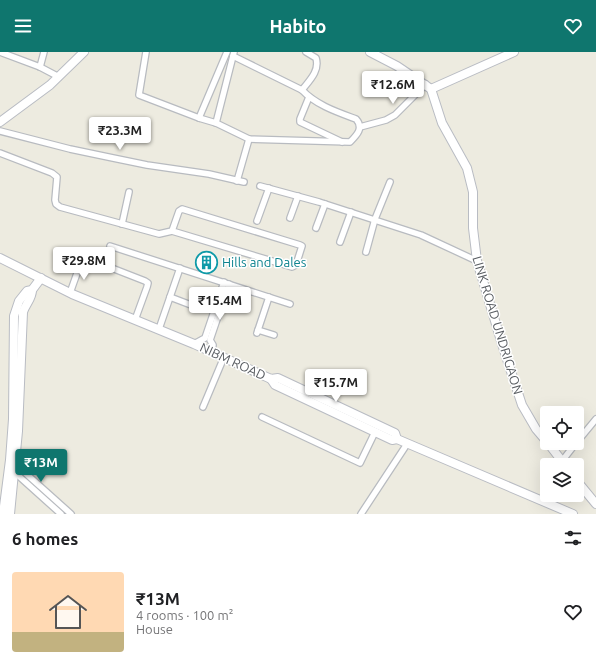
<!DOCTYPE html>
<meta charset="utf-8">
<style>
:root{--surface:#fff;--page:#f2f2f2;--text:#202124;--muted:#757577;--line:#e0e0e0;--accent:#0f766e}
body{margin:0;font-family:Ubuntu,sans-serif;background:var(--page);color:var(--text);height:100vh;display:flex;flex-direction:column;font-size:15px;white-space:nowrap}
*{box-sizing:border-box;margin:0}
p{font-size:13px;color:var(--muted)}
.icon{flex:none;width:22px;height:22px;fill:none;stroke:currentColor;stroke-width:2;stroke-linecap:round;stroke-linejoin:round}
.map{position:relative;height:462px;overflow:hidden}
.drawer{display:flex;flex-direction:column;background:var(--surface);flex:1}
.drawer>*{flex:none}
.buttons{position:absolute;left:540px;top:354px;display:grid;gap:8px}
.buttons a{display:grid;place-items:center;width:44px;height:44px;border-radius:4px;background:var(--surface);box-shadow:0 4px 16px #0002;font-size:20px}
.price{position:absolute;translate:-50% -34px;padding:0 9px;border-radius:4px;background:#fff;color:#222;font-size:13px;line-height:26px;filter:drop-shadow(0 1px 2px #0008)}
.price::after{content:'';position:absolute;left:50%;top:24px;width:12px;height:9px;margin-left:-6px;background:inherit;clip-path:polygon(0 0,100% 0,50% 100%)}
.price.current{background:var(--accent);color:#fff}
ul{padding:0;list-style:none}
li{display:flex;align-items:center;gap:12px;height:100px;padding:0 12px}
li+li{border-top:1px solid var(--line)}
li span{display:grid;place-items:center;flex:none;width:112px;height:80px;border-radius:4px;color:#555}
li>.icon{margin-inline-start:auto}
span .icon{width:48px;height:48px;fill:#fffc;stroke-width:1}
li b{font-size:17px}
h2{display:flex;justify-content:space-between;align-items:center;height:48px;padding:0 12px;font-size:17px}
header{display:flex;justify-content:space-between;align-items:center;height:52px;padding:0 12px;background:var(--accent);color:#fff;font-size:18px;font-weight:700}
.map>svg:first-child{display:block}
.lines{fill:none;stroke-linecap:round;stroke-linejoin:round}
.street-casing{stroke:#b8bbc0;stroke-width:8}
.secondary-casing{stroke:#b9bcc3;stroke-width:10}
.street{stroke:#fff;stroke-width:5.5}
.secondary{stroke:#fff;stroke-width:8}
.labels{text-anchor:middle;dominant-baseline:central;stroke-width:3;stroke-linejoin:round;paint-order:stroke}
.culture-label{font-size:13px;fill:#0d838f;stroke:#fff;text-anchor:start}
.street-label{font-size:13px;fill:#595d62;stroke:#fff}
</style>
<header><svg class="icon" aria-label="menu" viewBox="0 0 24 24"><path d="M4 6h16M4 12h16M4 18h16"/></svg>Habito<svg class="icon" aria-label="heart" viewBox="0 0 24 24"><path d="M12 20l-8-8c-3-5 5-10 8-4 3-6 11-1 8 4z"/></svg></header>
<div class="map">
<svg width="596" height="462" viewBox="0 0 596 462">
<rect width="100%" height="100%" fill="#edebe0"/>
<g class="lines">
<defs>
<g id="street">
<path d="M0,0L40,15L59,25"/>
<path d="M146,0L139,43L199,66L216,71L249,87L350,90C357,83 364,76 356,67C337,60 316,53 302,38"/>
<path d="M233,4L302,38C309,29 320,19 316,6L306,0"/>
<path d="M40,15L44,0"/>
<path d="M309,45L300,67V70L342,90"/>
<path d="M199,66L227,0"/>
<path d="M216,71L234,0"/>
<path d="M360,75L386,68L395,63L426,32"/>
<path d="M0,79L70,97L113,106L147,113L209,122L244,130"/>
<path d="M0,101L52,121L57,125L55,148L56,152L60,155L159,182L172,179L292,215L296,213L302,194L300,193L182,157L179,159L172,179"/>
<path d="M237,129L249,87"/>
<path d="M260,134L319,150L421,183L477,209"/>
<path d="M290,166L298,144"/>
<path d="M257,169L269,136"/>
<path d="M122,172L129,140"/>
<path d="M316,176L325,152"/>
<path d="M340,190L351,160"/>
<path d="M110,194L290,252"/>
<path d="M366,200L375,167L390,130"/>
<path d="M70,241L81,210L83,208L86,206L145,229L148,231L147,235L135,268"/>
<path d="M170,245L191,253"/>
<path d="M159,277L180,216"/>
<path d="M258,278L274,283"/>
<path d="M257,281L269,245"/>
<path d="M194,292L205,286L224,230"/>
<path d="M212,300L213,293L210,288L229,232"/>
<path d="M203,355L224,305"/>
<path d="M262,365L360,411L375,380"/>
<path d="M577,390L596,367"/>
<path d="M562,409L576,391"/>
<path d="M13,410L71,462"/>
<path d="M12,418L61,462"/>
<path d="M361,462L407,392"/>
</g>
<g id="secondary">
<path d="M370,0L397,14L431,37L442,71L467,116L473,140V176L477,209L502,292L522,353L536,377L547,390"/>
<path d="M431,37L514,0"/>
<path d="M0,70L50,33L84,0"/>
<path d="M0,206L72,242L194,292L271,327L278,326L395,381L397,387L573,462"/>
<path d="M271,327L275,333L392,388L397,387"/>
<path d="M548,391L565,413"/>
<path d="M577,429L596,452"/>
<path d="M3,462L10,408L13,367L14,264L19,249L27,239L32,238L41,226"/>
<path d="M10,462L18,379L23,260C26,251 32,247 32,238"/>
</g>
</defs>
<use href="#street" class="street-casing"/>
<use href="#secondary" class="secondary-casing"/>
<use href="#street" class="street"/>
<use href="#secondary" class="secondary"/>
</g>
<defs>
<symbol id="building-ring" viewBox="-11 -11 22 22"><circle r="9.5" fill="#fff" stroke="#0f9aa8" stroke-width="1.5"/><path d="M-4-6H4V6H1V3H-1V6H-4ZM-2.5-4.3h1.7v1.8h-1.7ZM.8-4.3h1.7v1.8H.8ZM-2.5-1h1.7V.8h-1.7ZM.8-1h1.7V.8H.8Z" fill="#0f9aa8"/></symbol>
</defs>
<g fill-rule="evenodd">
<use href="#building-ring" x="194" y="198" width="25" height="25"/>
</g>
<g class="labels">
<g class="culture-label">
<text x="222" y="210">Hills and Dales</text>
</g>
<g class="street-label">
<text transform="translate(498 273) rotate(73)">LINK ROAD UNDRIGAON</text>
<text transform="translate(233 309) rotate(25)">NIBM ROAD</text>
</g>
</g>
</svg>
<div class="buttons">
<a><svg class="icon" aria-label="locate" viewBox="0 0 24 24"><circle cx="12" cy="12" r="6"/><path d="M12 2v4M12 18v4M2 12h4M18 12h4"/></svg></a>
<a><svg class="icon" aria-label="layers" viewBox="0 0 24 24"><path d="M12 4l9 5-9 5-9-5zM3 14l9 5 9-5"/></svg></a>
</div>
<b class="price" style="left:393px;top:53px">₹12.6M</b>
<b class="price" style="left:120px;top:99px">₹23.3M</b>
<b class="price" style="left:84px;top:229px">₹29.8M</b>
<b class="price" style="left:220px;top:269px">₹15.4M</b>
<b class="price" style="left:336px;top:351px">₹15.7M</b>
<b class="price current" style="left:41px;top:431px">₹13M</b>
</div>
<section class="drawer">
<h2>6 homes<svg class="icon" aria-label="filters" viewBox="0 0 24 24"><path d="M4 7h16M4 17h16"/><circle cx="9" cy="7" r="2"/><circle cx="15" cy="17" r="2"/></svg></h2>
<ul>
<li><span style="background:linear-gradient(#ffd9b3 75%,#c2b280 0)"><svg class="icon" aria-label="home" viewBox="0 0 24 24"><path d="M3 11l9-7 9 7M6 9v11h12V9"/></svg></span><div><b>₹13M</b><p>4 rooms · 100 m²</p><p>House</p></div><svg class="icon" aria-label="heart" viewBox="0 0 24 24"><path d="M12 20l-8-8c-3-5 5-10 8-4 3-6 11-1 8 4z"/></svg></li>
</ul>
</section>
